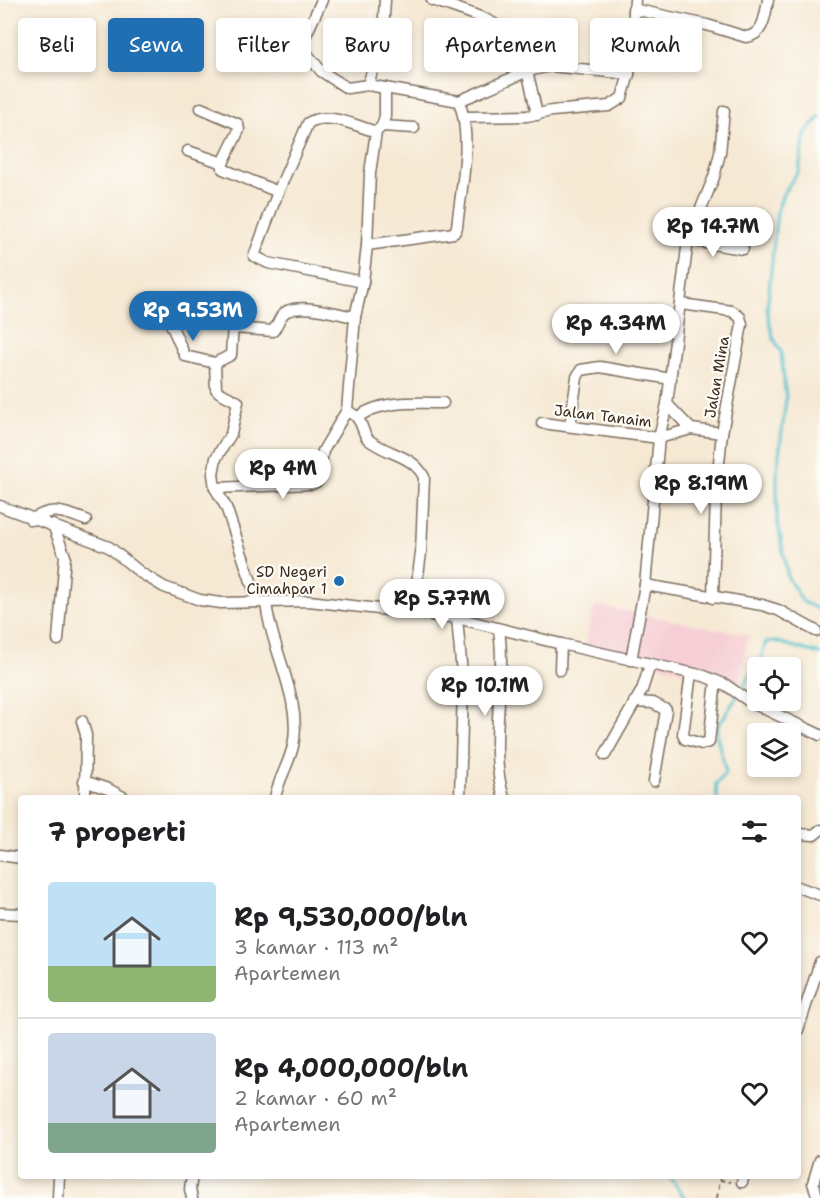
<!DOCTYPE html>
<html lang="id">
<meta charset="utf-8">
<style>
:root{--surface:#fff;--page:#f6f6f6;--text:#202124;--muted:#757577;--line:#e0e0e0;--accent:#1f6fb2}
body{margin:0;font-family:"Shantell Sans",sans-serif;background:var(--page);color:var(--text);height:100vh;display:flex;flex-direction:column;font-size:22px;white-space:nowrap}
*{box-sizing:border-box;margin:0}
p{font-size:20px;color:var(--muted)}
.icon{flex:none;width:33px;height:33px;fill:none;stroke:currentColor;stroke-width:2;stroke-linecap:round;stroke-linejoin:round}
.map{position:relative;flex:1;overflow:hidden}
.sheet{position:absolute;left:18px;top:795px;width:783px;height:384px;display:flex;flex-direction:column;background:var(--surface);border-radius:6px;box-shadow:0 3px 9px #0003}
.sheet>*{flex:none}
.hud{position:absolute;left:18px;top:18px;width:784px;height:54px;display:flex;gap:12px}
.fabs{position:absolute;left:747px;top:657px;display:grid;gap:12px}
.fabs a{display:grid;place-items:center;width:54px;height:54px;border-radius:6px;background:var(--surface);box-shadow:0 3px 9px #0003;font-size:30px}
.price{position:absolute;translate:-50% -51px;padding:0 14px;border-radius:21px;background:#fff;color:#222;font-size:20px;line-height:39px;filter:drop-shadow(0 2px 3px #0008)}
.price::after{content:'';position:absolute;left:50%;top:36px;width:18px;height:14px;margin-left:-9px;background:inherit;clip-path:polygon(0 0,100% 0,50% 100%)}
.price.active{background:var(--accent);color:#fff}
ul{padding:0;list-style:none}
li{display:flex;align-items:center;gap:18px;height:150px;padding:0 30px}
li+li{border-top:2px solid var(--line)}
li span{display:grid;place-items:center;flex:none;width:168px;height:120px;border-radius:6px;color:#555}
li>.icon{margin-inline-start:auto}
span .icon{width:72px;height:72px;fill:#fffc;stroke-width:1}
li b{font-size:26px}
h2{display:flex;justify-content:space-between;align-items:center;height:72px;padding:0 30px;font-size:26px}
.tag{padding:0 21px;border-radius:6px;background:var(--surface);box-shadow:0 3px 9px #0003;font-size:21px;line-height:54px}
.tag.active{background:var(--accent);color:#fff}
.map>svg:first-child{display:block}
.built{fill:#f6cfd6}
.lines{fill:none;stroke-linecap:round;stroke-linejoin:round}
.stream{stroke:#54c1cc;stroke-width:3}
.minor-casing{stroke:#7c6d5e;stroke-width:13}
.path{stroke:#7c6d5e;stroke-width:2;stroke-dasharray:4.5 4.5;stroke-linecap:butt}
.minor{stroke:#fff;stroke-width:10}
.poi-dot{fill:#1f6fb2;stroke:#fdfcf7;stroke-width:2}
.labels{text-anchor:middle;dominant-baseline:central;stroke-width:4.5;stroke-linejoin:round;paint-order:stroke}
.street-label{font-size:15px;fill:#3b2a1e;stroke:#fdfcf7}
.poi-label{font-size:15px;fill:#3b2a1e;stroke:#fdfcf7;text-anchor:end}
</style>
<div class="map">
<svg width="820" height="1198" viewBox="0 0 820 1198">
<rect width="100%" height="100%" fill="#fdfcf7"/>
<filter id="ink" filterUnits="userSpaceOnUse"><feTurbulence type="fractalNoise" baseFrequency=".0167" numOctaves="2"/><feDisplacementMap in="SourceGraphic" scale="12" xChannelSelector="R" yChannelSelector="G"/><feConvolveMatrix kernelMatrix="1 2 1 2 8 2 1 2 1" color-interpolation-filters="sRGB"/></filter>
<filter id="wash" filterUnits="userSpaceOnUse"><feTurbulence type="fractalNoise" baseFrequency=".008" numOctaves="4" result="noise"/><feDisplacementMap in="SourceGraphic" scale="24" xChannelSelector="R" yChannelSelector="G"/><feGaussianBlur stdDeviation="1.35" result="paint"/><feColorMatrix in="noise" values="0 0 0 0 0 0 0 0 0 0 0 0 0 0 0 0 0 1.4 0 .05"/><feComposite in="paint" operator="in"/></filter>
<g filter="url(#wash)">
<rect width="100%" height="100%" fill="#f6e9d4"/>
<path class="built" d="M594,605L748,635L737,696L691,673L585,646Z"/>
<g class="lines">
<g class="stream">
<path d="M820,117L805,134L799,170L783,194L777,211L767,310L773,337L781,352L786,399L777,471V519L788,578L803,602L820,610"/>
<path d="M717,798L716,784L726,772L717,737V728L761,658L766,642L774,641L820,654"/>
<path d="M184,1176L186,1184"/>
<path d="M669,1176L685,1198"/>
</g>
</g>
</g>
<g filter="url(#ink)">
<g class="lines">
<defs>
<g id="minor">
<path d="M322,0L305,37L304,50L321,71L347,88L368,85L459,101L528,71L550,66L629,74"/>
<path d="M432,0C515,28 519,26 537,115"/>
<path d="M633,9L707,25L746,37C764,35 765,15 768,0"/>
<path d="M630,39L686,45"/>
<path d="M368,85L383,33L385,0"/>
<path d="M385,88V116L382,126L376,132L370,173L367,245L363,282L355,317L347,410C350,413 356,415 358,419C363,425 363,435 369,440C388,455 413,455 424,477L421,553L413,612"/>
<path d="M201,108L238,124L239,130L223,163V169L278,192L308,123C327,111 357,126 376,132"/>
<path d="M465,117L527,116L552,111L609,106L622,98L629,74L635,0"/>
<path d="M382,126L414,128"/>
<path d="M188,151L223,163"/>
<path d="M278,192L254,256L268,263L363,282"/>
<path d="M688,240L743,249"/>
<path d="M367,245L454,233L457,227C461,187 473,140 459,101"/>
<path d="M681,304L732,311L740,317L742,324L722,433L716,492L713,598"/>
<path d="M234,309L231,355L215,363L216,389L219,392L238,402L231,434L216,458L213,474L215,488L226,507L258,602"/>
<path d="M170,322L185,356L215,363"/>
<path d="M234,328L273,331C278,325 280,314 287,311C305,303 336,314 355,317"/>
<path d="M667,404L691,429"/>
<path d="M358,417C381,400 415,403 443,403"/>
<path d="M542,423L659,438L691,429L722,433"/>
<path d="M570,426L577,377L581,370L600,367L671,379"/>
<path d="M215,488L312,484L318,481L323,451L347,410"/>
<path d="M0,506L109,547L141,573L164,587L200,600L221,603L309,601L457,618L561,644L704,676L726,685L750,702L820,735"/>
<path d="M31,520C53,506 63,512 86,520"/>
<path d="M53,525L65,556L58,640"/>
<path d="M645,585L762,605L778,610L816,631"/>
<path d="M266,602C270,647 303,700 293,746C289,764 278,780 275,798"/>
<path d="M457,618L463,685L460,798"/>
<path d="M499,630C507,685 487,745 504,798"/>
<path d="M631,660L645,585L659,438L667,404L688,240L714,177L720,153L724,111"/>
<path d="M560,670L561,644"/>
<path d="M691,673L683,734L685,739L702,744L709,742L716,681"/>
<path d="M634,702L653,703L666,710L654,781"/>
<path d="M82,721L86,735L85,798"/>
<path d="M605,755L642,690L650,665"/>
<path d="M84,781L108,789L125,798"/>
<path d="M798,834L814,835L820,830"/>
<path d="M0,855L21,858"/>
<path d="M798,887L820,895"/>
<path d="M0,913L21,914"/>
<path d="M798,1030L820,962"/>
<path d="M192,1176L190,1189L192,1198"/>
<path d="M742,1182L744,1176"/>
<path d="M58,1198L59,1176"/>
<path d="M818,1198L813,1183L820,1160"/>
</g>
</defs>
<use href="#minor" class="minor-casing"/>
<path class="path" d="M717,1198L720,1180L731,1182"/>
<use href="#minor" class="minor"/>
</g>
</g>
<circle class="poi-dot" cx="339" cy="581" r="6"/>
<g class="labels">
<g class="street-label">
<text transform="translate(717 377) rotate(-80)">Jalan Mina</text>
<text transform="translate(603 416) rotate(7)">Jalan Tanaim</text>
</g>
<g class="poi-label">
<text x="327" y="572">SD Negeri<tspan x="327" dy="17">Cimahpar 1</tspan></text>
</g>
</g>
</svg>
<div class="fabs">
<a><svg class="icon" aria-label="locate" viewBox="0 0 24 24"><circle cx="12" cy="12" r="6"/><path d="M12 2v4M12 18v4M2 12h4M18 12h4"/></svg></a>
<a><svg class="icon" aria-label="layers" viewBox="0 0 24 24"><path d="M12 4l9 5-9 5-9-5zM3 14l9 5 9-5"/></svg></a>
</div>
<b class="price" style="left:713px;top:258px">Rp 14.7M</b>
<b class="price active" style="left:193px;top:342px">Rp 9.53M</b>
<b class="price" style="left:616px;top:355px">Rp 4.34M</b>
<b class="price" style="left:283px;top:500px">Rp 4M</b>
<b class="price" style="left:701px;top:515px">Rp 8.19M</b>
<b class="price" style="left:442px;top:630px">Rp 5.77M</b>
<b class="price" style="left:485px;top:717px">Rp 10.1M</b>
<div class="hud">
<a class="tag">Beli</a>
<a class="tag active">Sewa</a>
<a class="tag">Filter</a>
<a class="tag">Baru</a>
<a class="tag">Apartemen</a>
<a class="tag">Rumah</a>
</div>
<section class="sheet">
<h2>7 properti<svg class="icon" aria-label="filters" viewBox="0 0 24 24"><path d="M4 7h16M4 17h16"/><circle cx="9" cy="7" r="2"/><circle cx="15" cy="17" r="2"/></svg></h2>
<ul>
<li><span style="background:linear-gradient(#bfe0f5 70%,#8fb573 0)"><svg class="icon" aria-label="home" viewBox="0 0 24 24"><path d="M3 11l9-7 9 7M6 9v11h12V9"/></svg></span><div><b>Rp 9,530,000/bln</b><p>3 kamar · 113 m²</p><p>Apartemen</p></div><svg class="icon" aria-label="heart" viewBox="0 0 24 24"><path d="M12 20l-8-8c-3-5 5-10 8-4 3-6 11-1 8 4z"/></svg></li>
<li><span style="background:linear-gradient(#c9d6e8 75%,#7fa58c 0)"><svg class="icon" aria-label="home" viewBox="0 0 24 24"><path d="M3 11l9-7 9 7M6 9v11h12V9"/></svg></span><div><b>Rp 4,000,000/bln</b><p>2 kamar · 60 m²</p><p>Apartemen</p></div><svg class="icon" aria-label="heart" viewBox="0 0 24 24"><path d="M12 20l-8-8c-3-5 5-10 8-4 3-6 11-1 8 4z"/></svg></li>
</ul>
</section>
</div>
